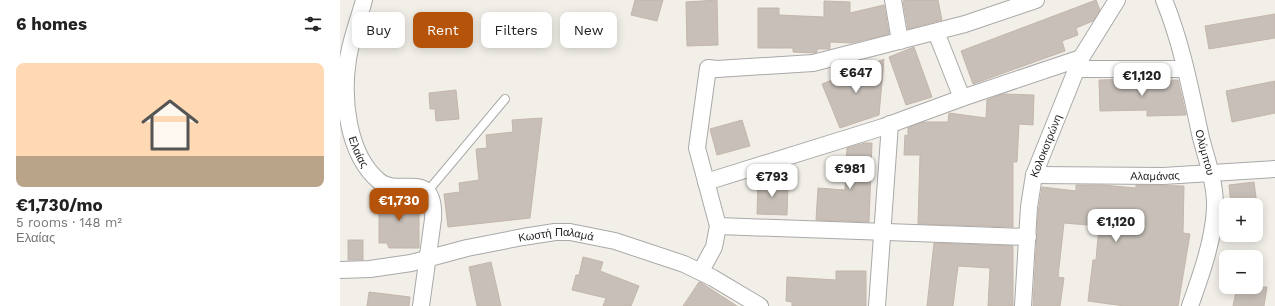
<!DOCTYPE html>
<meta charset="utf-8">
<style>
:root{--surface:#fff;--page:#f2f2f2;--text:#222;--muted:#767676;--accent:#b45309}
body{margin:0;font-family:"Work Sans",sans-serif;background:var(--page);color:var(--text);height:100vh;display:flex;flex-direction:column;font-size:15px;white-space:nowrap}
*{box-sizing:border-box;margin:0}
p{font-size:13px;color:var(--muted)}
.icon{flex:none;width:22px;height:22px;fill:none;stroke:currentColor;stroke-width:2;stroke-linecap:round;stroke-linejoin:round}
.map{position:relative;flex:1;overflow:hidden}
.drawer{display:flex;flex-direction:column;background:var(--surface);width:340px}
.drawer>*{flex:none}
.guide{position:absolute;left:12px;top:12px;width:380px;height:36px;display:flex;gap:8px}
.controls{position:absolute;left:879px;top:198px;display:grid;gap:8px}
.controls a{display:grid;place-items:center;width:44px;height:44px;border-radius:8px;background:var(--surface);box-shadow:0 2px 10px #0003;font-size:20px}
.price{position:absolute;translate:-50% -34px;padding:0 9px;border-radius:8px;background:#fff;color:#222;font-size:13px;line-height:26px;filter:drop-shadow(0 1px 2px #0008)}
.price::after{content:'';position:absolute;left:50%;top:24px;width:12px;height:9px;margin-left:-6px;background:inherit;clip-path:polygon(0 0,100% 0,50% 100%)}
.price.active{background:var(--accent);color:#fff}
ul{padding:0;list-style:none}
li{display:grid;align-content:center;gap:8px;height:212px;padding:0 16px}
li span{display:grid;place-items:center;height:124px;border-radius:8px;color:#555}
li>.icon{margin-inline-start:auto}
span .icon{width:72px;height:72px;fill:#fffc;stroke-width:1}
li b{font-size:17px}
h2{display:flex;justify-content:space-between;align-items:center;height:48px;padding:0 16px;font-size:17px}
.pill{padding:0 14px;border-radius:8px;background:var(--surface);box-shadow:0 2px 10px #0003;font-size:14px;line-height:36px}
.pill.active{background:var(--accent);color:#fff}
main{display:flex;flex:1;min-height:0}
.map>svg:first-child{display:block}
.building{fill:#c7bfb8;stroke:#c4b6ab}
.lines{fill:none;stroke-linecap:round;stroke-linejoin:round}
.service-casing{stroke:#a9a9a9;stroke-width:10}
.minor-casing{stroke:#a9a9a9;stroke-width:18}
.service{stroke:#fff;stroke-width:8}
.minor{stroke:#fff;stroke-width:16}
.labels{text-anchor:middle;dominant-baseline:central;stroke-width:4;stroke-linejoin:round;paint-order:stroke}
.street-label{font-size:11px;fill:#222;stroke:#fff}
</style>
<main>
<section class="drawer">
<h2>6 homes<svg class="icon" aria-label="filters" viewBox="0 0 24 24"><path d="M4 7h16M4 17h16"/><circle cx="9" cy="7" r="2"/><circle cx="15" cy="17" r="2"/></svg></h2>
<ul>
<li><span style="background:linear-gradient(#ffd9b3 75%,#b9a48a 0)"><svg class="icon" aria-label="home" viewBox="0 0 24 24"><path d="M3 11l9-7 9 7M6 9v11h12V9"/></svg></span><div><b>€1,730/mo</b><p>5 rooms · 148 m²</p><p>Ελαίας</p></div></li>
</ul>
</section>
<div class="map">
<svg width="935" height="306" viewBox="0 0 935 306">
<rect width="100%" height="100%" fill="#f2efe9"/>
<g class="building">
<path d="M295,0H323L317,21L291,15Z"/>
<path d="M377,0L378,45L347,46L346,2Z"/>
<path d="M567,0H598L602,20L568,29L563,1Z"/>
<path d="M756,0L760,10L753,21L736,28L738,35L722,41L725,51L633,84L621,51Z"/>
<path d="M484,1L510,2V13L544,5L549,34L511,43L490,42V49H477V52L475,53L453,52V48H418V8H439V15L484,17Z"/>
<path d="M935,14V38L869,49L865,26Z"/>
<path d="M574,47L592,97L566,105L549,57Z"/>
<path d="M544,59L539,115L500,128L482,84Z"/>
<path d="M797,79V81L838,80L846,115L807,116V110L760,111L759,80Z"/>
<path d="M935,81V113L892,122L886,91Z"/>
<path d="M116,90L119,119L96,121L95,109H90L89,93Z"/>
<path d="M663,94L694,95L693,125L679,124L677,162H673V227L578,224L580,155H564L565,135L568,136V128L583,122H608L609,113L646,118L647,100Z"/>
<path d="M202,118L190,218L108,227L104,194L120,192L119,183L139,180L136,149L147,148L146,135L173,132L172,120Z"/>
<path d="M402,120L410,146L377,155L370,129Z"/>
<path d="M525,143H532L529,222L476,220L478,188L505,190L507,148Z"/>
<path d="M418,181L448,182L447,215L417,214Z"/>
<path d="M914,182L917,205H891L889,185Z"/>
<path d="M736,185H762L796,188V185L844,186L843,233L850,234L838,306H784L748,301L753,260H756L759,226L724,223L718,277L724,278L720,306H693L698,214L702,187L736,191Z"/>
<path d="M39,198H79V248H49L47,243H39Z"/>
<rect x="8" y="240" width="15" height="20"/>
<path d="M594,243L673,246V306H648L650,268L618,266L613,306H587Z"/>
<path d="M243,257L263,262L260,271L299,286L291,306H263L266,298L232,290L236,275H239Z"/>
<path d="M151,262L161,306H137L129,267Z"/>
<path d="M496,271H526V306H452V302L446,301L447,277L496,280Z"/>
<path d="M359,282H360L397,306H343Z"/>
<path d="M897,287H927L924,306H893Z"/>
<path d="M29,292L70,297L69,306H27Z"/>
</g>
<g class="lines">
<defs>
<path id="service" d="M87,192L165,99"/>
<g id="minor">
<path id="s1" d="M24,0C19,19 11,39 8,59C2,98 7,154 39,181C59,198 96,167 93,219L81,306"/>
<path d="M553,0L560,41"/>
<path id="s2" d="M824,0C842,44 851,92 861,138C867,160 876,186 875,209C873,242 861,275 850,306"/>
<path d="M596,32L622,98"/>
<path d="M736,69H845"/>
<path id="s3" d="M694,175L823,176L935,169"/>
<path d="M366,182L543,127L622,98L741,58"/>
<path d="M378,226L688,237"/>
<path id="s4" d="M0,270L30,269L71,263L127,248L183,237L215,232H230L275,241L344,264L373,278L420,306"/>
<path d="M361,271L374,247L378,226L357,148L368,68L377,69L473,63L625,24L696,0"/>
<path d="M537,306L550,124"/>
<path id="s5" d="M683,306L689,207L694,175L741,58L777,0"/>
</g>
</defs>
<use href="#service" class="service-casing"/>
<use href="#minor" class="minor-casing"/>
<use href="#service" class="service"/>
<use href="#minor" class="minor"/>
</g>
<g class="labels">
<g class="street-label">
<text stroke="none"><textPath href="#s5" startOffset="163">Κολοκοτρώνη</textPath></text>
<text stroke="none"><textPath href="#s1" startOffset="156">Ελαίας</textPath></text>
<text stroke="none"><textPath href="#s2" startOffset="158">Ολύμπου</textPath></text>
<text stroke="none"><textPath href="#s3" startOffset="121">Αλαμάνας</textPath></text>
<text stroke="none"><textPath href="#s4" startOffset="220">Κωστή Παλαμά</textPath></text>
</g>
</g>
</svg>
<div class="controls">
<a>+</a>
<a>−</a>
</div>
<b class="price" style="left:516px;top:94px">€647</b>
<b class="price" style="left:802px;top:97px">€1,120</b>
<b class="price" style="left:510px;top:190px">€981</b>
<b class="price" style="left:432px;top:198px">€793</b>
<b class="price active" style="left:59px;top:222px">€1,730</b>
<b class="price" style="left:776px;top:243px">€1,120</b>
<div class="guide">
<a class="pill">Buy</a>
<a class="pill active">Rent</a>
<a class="pill">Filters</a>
<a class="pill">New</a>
</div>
</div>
</main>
